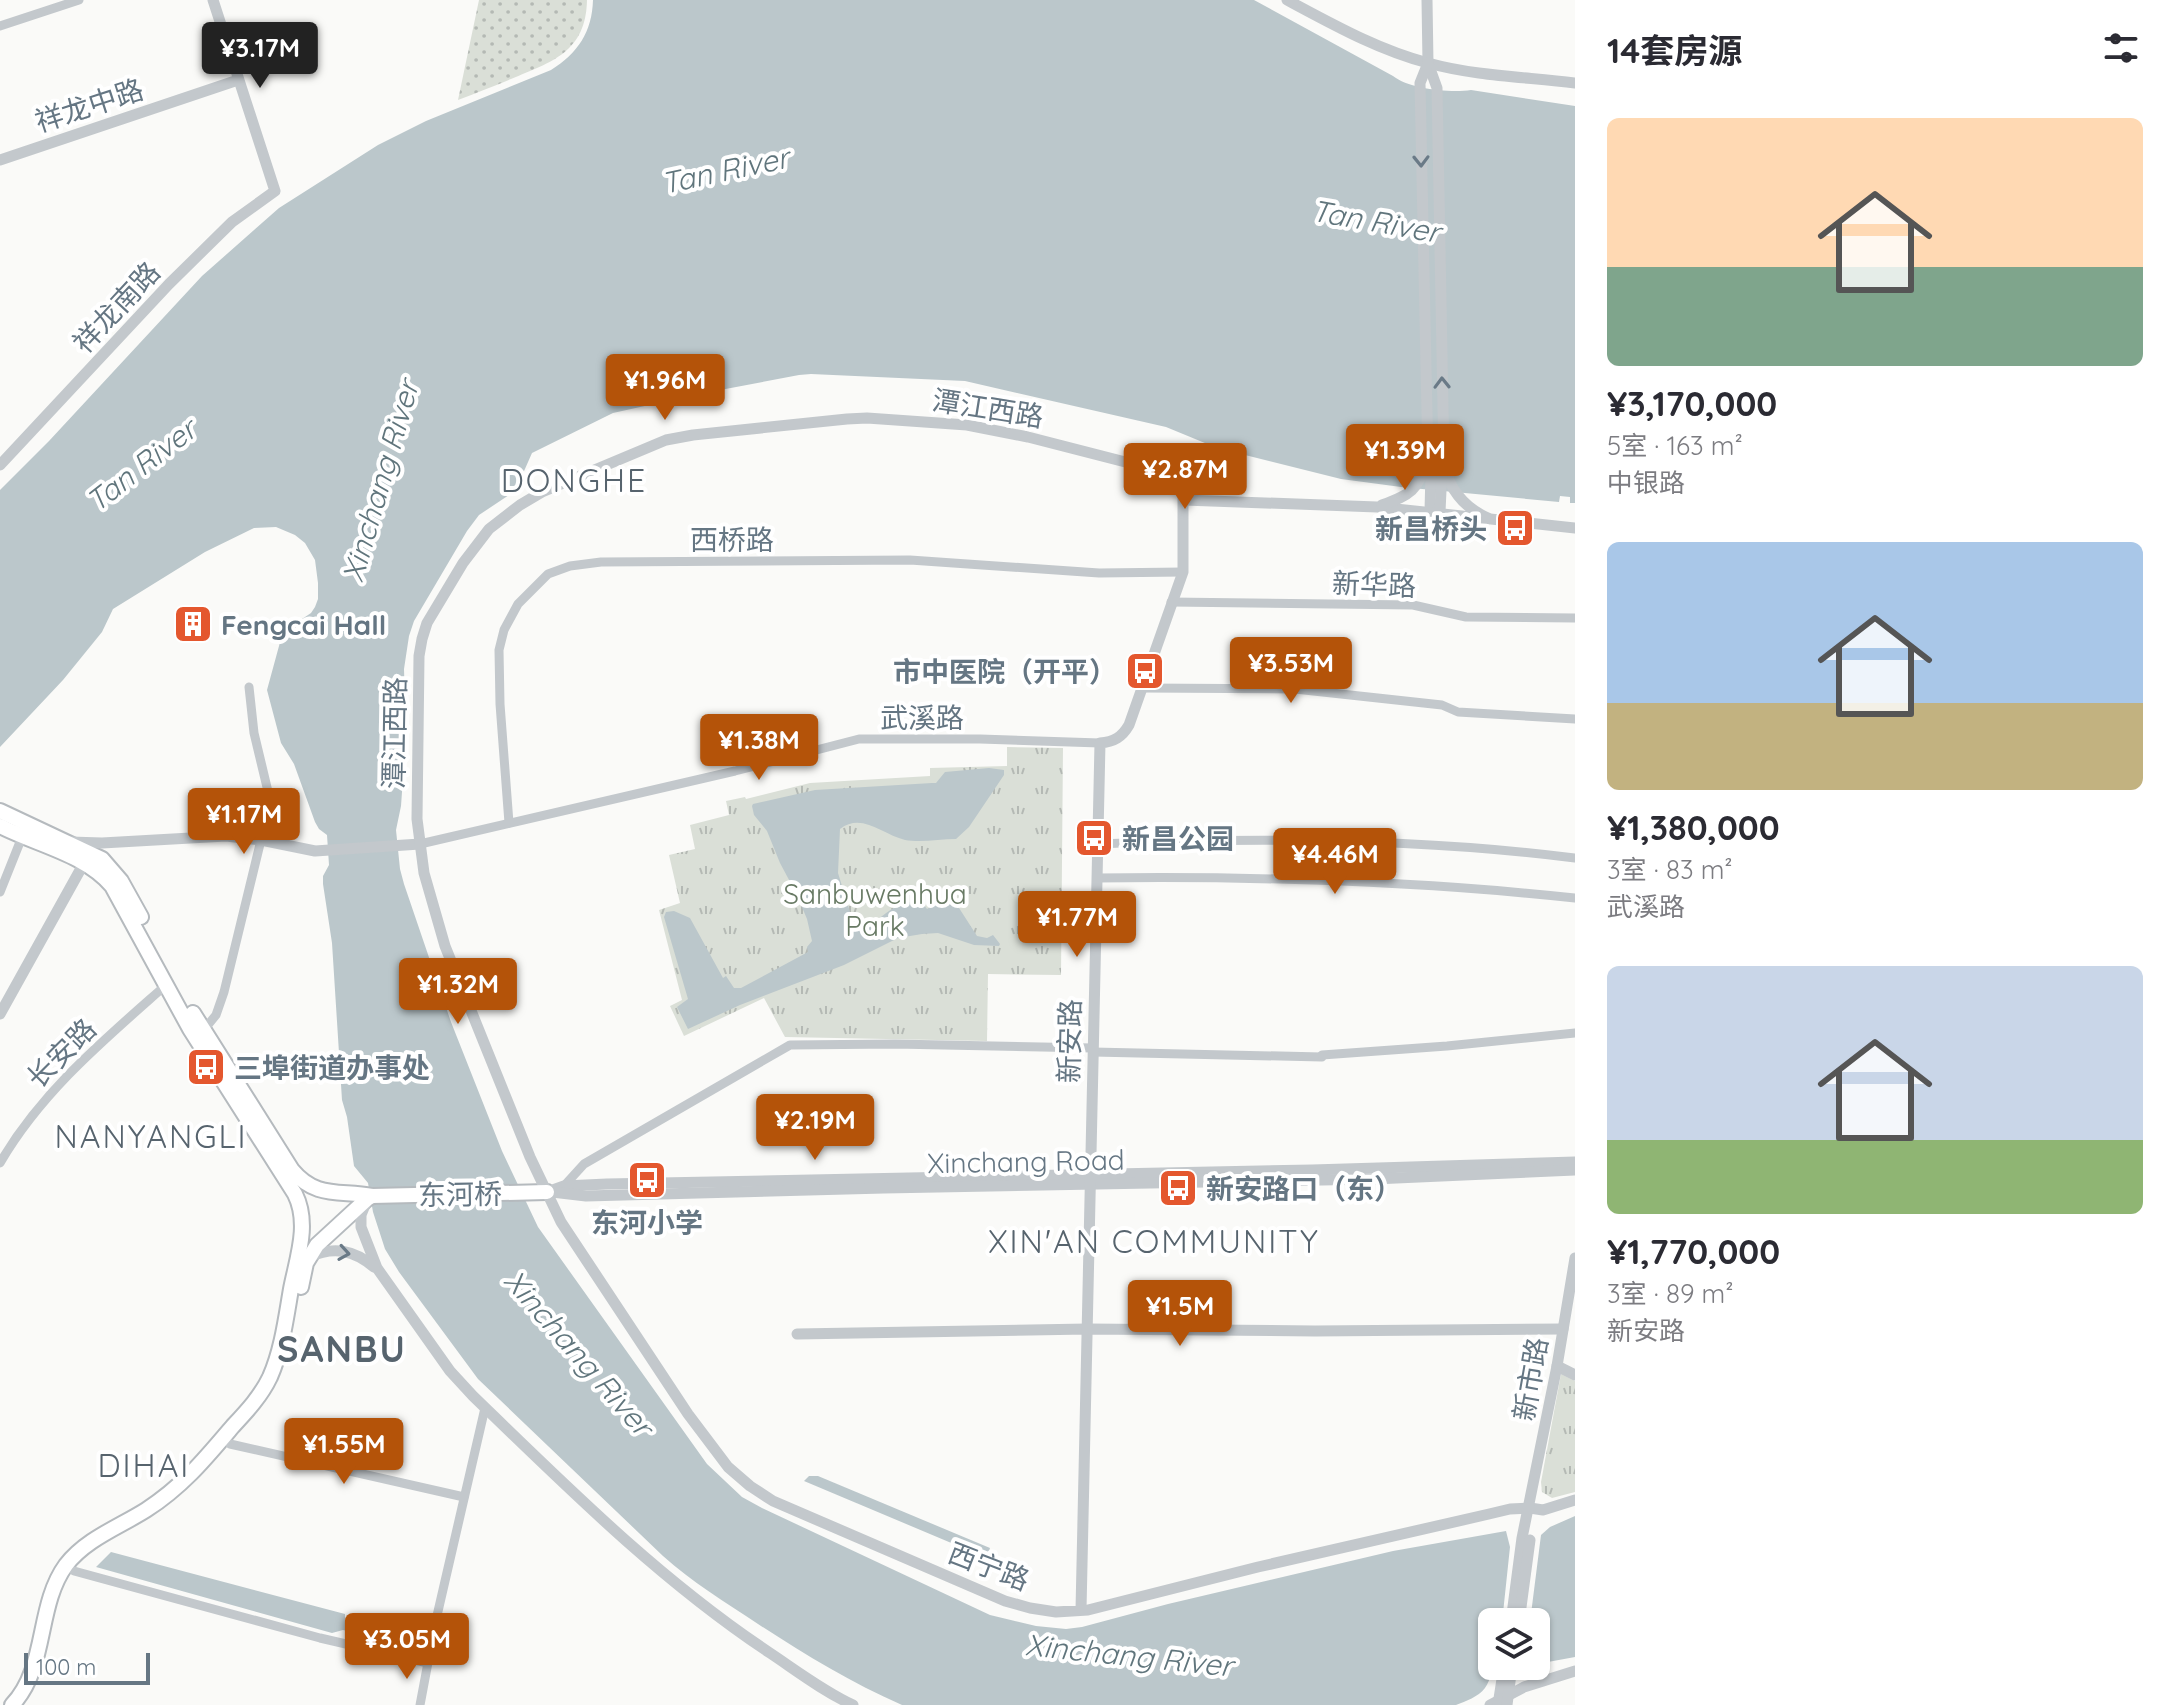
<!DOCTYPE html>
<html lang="zh">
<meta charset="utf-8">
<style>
:root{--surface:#fff;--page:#f7f7f7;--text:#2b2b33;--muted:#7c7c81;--accent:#b45309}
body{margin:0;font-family:Quicksand,"Noto Sans SC",sans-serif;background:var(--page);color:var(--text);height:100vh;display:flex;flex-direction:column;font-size:30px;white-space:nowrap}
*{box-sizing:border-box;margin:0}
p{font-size:26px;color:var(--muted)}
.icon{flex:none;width:44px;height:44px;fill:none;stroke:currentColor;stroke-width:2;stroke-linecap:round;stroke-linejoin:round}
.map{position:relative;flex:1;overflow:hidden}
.side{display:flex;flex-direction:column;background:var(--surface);width:600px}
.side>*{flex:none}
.buttons{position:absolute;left:1478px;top:1608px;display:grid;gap:16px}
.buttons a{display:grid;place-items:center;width:72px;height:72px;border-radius:12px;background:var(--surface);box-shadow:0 2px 6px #0004;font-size:40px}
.scale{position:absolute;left:24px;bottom:20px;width:126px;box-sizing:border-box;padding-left:8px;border:4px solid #657683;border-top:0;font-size:22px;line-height:28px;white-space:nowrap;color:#657683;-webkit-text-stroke:6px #fff;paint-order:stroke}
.price{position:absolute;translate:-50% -68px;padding:0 18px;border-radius:8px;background:var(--accent);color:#fff;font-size:26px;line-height:52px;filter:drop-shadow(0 2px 4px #0008)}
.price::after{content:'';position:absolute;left:50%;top:48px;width:24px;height:18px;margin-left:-12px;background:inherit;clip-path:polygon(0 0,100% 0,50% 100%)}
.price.selected{background:#222;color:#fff}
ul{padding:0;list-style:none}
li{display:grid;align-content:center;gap:16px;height:424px;padding:0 32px}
li span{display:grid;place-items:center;height:248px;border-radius:12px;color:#555}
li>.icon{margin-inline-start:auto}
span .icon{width:144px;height:144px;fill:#fffc;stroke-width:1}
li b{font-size:34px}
h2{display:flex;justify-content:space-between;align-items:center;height:96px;padding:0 32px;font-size:34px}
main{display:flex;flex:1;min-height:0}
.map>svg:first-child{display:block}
.grass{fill:url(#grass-dots)}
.park{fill:url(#park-tufts)}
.water{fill:#bbc7cb}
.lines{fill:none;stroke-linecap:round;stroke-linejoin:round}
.primary-casing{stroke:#b5babe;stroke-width:18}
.minor{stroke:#c3c8cc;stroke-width:9}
.tertiary{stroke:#c3c8cc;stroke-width:11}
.primary{stroke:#fff;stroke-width:14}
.oneway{stroke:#6a7a87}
.labels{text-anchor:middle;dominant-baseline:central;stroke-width:8;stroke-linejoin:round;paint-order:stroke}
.street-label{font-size:28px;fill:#657683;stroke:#fff}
.poi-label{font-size:28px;font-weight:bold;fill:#657683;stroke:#fff;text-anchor:start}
.park-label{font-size:28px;fill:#687a64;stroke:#fff}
.water-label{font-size:30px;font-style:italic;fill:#60757c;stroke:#fff}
.quarter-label{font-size:32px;letter-spacing:2px;fill:#57646e;stroke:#fff}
.district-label{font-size:36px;font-weight:bold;letter-spacing:2px;fill:#57646e;stroke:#fff}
</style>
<main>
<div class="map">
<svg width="1575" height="1705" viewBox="0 0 1575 1705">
<defs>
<pattern id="grass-dots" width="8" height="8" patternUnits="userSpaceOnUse" patternTransform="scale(2)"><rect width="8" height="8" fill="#dadfd7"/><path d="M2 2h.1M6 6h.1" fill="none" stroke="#b4b9b4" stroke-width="1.8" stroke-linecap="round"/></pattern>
<pattern id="park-tufts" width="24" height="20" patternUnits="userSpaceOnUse" patternTransform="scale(2)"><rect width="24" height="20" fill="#dadfd7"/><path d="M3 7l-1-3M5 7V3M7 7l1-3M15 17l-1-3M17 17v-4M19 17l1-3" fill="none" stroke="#b4b9b4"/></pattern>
</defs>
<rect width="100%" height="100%" fill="#fafaf8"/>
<path class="grass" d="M479,0H587C586,52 552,62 511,79C494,86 476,93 458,100Z"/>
<g class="park">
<path d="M1007,747L1063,748L1061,975L988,974L987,1041L785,1037L764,998L684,1036L670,1006L682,1000L659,910L680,903L669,855L695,849L690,825L729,815L726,801L745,797L746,799L810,783L930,776V768L1007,766Z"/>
<path d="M1561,1374L1575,1381V1492L1552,1498L1542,1492L1541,1482Z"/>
</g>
<g class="water">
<path d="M593,0H1254L1393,76C1409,89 1450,93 1471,90L1575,106V503H1570V497L1560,496L1559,502L1401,487L1341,479L1217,448L1166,427L965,381L811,374L799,375L699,394L613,413L532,453L517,487L509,495L479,515L467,531L414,621L409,636L404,669L406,736L401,806L396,830L400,869L404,884L451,1022L502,1151L538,1227L707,1464L742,1497L762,1508L990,1615L1036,1626L1066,1629L1082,1627L1168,1604L1393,1551L1506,1531L1510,1547L1503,1613L1507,1620H1526L1531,1614L1541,1535L1550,1527L1575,1516V1657L1537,1664L1536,1622H1492C1492,1640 1496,1674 1485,1688C1478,1697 1466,1701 1456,1705H902C851,1683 804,1654 758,1624C725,1602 692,1582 663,1556L478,1379L399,1272L385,1249L373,1212L368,1183L354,1166L347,1117L342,1100L332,943L323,884V876L329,865L327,835L319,829L315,822L294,764L281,743L267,690L282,635L287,629L311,613L315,607L318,599V583L315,560L305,543L295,535L276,527L254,528L205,552L113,609L102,632L63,680L0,747V490L49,441L202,276L279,208L378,145L426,121L551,70C578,53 592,32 593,0Z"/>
<path d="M989,768L1004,770V775L969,827L956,839C940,839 921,843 905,840C883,835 862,812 840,829L838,873L855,928L858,931H864C882,916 898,900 921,901L927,909L947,897H952L977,936L987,938L993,935L1000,944L999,946L974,945L938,933L922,934L898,938L844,965L740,1005L688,1029L677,1007L688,999L664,917L666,912L674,911L690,918L723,978L726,976L734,988H741L808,952L807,947L812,941L807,919L796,893L780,863L767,831L754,815L752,806L753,804L815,790L932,783H936L945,772Z"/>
<path d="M809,1476H818L990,1548L987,1558L804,1481Z"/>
<path d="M111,1552L345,1614V1624L410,1642L408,1652L356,1638L355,1640L350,1638L352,1632L343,1630L332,1633L96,1567Z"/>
</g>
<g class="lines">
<defs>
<g id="primary">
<path d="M0,811L102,859L121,881L141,917"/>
<path d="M0,826C37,845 85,854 112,886L190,1029L295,1194C310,1224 297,1258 291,1289C286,1318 282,1350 270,1377C261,1396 247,1411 233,1426C205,1459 183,1486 146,1510C119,1527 86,1539 66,1565C36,1606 48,1667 12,1705"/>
<path d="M193,1013L292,1170C316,1199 340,1190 372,1196L547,1192"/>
<path d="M301,1287L306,1263L317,1245L367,1199L372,1196"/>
</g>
</defs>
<use href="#primary" class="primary-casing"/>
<g class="minor">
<path d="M0,26L79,0"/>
<path d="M1171,602L1413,605L1466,617L1575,618"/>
<path d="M249,687L254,733L271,804L272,819L268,841"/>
<path d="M1142,688L1295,689L1442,705L1458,712L1575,719"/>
<path d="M509,823L500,704L499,650L504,630L518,604L548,574L570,566L601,562L910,560L1099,573L1183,572"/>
<path d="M420,844L735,771L859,739H980L1100,743"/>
<path d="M1098,844C1257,837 1417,838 1575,858"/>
<path d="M1097,878C1257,876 1416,881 1575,898"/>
<path d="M0,892L24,832"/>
<path d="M203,1031L216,1015L224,992L261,840"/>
<path d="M1093,1052L1322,1057"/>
<path d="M1322,1055L1447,1046L1575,1033"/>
<path d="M0,1163C42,1091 105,1039 166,985"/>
<path d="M564,1186L584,1164L790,1045L895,1044L1093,1048"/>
<path d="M230,1444L464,1497"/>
<path d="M74,1571L320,1638L428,1663"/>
<path d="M420,1705L436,1620L485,1408"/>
</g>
<g class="tertiary">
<path d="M1287,0C1332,24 1378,50 1428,63C1475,76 1526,77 1575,83"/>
<path d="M1427,0L1428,63L1437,88L1444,461C1447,487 1464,508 1488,518"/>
<path d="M1428,63L1420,83L1428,461L1431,473L1430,511"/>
<path d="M0,160L238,80"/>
<path d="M0,465L169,284L232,222L275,191L213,0"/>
<path d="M1184,500L1377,507L1575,528"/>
<path d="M1382,505C1412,494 1416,491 1428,462"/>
<path d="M1440,512L1442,469"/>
<path d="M70,842L102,843L226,836L261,840L315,851L420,844"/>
<path d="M0,1014L84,863"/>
<path d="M547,1192L564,1186L607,1184L1312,1170L1575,1162"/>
<path d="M552,1192L586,1196L884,1188L1374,1179L1575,1170"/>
<path d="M367,1200L361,1215V1227L377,1268L450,1371L473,1396C567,1487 660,1580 770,1653C797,1671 823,1691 853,1705"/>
<path d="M309,1257C334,1246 354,1250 374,1267"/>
<path d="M797,1334L1087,1329L1315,1331L1563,1329"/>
<path d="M1557,1366L1575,1375"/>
<path d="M1081,1610L1100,743C1114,742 1122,737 1129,725L1183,572V494L1180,489L1165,478L1137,465L1028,437L967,425L867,418L847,419L693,435L666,440L542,492L520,505L489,529L463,563L427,623L422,639L419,656L417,819L424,873L445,946L530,1157L561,1222L688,1414L728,1467L750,1486L773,1501L1005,1601L1030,1608L1056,1612L1088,1610L1258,1567L1489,1514L1510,1509L1530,1508L1543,1510L1575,1500"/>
<path d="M1511,1622L1522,1538L1557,1366L1575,1258"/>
<path d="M1519,1622L1530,1540"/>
<path d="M1490,1705L1524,1687L1575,1671"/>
<path d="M1498,1705L1504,1666"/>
<path d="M1507,1705L1512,1666"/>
</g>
<use href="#primary" class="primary"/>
</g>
<defs><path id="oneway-chevron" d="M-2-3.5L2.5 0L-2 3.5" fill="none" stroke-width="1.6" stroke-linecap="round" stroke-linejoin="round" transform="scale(2)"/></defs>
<g class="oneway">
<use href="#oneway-chevron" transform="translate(1421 161) rotate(89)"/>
<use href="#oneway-chevron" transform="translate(1442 383) rotate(-91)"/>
<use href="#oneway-chevron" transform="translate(344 1253) rotate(9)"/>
</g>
<defs>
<symbol id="bus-square" viewBox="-11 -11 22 22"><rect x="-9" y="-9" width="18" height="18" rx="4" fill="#e4572e" stroke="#fff"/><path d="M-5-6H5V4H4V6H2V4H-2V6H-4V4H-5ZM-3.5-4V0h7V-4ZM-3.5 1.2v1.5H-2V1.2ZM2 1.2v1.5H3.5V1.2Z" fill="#fff"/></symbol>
<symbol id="building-square" viewBox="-11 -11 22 22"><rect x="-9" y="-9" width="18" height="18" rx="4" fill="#e4572e" stroke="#fff"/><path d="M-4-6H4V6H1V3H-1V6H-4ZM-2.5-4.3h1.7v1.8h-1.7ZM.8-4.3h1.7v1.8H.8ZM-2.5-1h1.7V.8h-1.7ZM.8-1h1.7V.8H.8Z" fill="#fff"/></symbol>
</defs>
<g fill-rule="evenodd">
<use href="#bus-square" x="1493" y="506" width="44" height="44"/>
<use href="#building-square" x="171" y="602" width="44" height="44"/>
<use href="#bus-square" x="1123" y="649" width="44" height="44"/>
<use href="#bus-square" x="1072" y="816" width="44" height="44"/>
<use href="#bus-square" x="184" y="1045" width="44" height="44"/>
<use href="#bus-square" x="625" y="1158" width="44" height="44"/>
<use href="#bus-square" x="1156" y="1166" width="44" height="44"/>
</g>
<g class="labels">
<g class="street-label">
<text transform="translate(89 105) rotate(-18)">祥龙中路</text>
<text transform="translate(116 307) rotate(-47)">祥龙南路</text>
<text transform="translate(988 408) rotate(9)">潭江西路</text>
<text x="732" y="539">西桥路</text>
<text transform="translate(1374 584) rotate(2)">新华路</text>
<text x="922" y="717">武溪路</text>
<text transform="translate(394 733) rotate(-89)">潭江西路</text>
<text transform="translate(1069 1041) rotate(-89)">新安路</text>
<text transform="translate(61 1053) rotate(-45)">长安路</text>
<text transform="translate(1026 1161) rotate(-1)">Xinchang Road</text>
<text transform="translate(460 1194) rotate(-1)">东河桥</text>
<text transform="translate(1530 1379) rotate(-80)">新市路</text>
<text transform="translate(989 1566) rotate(21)">西宁路</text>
</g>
<g class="poi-label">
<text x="1487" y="528" text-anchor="end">新昌桥头</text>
<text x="221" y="624">Fengcai Hall</text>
<text x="1117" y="671" text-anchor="end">市中医院（开平）</text>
<text x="1122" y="838">新昌公园</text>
<text x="234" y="1067">三埠街道办事处</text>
<text x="1206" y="1188">新安路口（东）</text>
<text x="647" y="1222" text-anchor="middle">东河小学</text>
</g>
<g class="park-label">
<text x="875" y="893">Sanbuwenhua<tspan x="875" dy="32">Park</tspan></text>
</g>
<g class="water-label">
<text transform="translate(725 170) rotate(-12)">Tan River</text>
<text transform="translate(1376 221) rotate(10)">Tan River</text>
<text transform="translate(141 465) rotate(-38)">Tan River</text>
<text transform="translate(380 481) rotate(-74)">Xinchang River</text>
<text transform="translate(579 1353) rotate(49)">Xinchang River</text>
<text transform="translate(1129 1655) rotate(6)">Xinchang River</text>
</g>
<g class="quarter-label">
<text x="574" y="480">DONGHE</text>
<text x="151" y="1136">NANYANGLI</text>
<text x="1154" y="1241">XIN'AN COMMUNITY</text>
<text x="144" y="1465">DIHAI</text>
</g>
<g class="district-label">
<text x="342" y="1348">SANBU</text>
</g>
</g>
</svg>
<div class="buttons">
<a><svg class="icon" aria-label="layers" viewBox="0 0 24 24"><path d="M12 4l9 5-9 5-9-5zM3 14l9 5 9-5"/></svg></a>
</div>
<div class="scale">100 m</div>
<b class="price selected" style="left:260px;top:90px">¥3.17M</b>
<b class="price" style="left:665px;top:422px">¥1.96M</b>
<b class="price" style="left:1405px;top:492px">¥1.39M</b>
<b class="price" style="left:1185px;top:511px">¥2.87M</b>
<b class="price" style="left:1291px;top:705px">¥3.53M</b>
<b class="price" style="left:759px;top:782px">¥1.38M</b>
<b class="price" style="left:244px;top:856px">¥1.17M</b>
<b class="price" style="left:1335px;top:896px">¥4.46M</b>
<b class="price" style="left:1077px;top:959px">¥1.77M</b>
<b class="price" style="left:458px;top:1026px">¥1.32M</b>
<b class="price" style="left:815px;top:1162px">¥2.19M</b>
<b class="price" style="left:1180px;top:1348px">¥1.5M</b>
<b class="price" style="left:344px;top:1486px">¥1.55M</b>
<b class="price" style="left:407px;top:1681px">¥3.05M</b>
</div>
<section class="side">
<h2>14套房源<svg class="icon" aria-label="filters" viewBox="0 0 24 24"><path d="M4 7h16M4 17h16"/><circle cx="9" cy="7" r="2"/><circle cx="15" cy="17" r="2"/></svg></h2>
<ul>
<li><span style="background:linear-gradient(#ffd9b3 60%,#7fa58c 0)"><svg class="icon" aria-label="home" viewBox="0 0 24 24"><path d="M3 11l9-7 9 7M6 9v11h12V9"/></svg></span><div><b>¥3,170,000</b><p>5室 · 163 m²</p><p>中银路</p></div></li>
<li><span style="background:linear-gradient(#a9c7e8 65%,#c2b280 0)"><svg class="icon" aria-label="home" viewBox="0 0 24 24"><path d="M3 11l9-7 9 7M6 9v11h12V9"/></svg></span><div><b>¥1,380,000</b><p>3室 · 83 m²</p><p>武溪路</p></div></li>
<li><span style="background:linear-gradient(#c9d6e8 70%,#8fb573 0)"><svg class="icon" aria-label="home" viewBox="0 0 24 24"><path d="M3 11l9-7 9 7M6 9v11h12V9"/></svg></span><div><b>¥1,770,000</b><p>3室 · 89 m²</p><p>新安路</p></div></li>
</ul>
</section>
</main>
